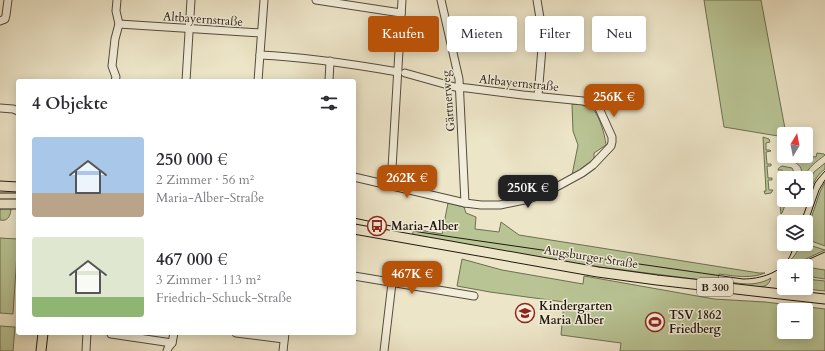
<!DOCTYPE html>
<html lang="de">
<meta charset="utf-8">
<style>
:root{--surface:#fff;--page:#f7f7f7;--text:#2b2b33;--muted:#7c7c81;--accent:#b45309}
body{margin:0;font-family:Cardo,serif;background:var(--page);color:var(--text);height:100vh;display:flex;flex-direction:column;font-size:15px;white-space:nowrap}
*{box-sizing:border-box;margin:0}
p{font-size:13px;color:var(--muted)}
.icon{flex:none;width:22px;height:22px;fill:none;stroke:currentColor;stroke-width:2;stroke-linecap:round;stroke-linejoin:round}
.map{position:relative;flex:1;overflow:hidden}
.details{position:absolute;left:16px;top:79px;width:340px;height:256px;display:flex;flex-direction:column;background:var(--surface);border-radius:4px;box-shadow:0 2px 10px #0003}
.details>*{flex:none}
.hud{position:absolute;left:368px;top:16px;width:380px;height:36px;display:flex;gap:8px}
.needle{width:26px;rotate:10deg}
.buttons{position:absolute;left:777px;top:127px;display:grid;gap:8px}
.buttons a{display:grid;place-items:center;width:36px;height:36px;border-radius:4px;background:var(--surface);box-shadow:0 2px 10px #0003;font-size:20px}
.price{position:absolute;translate:-50% -34px;padding:0 9px;border-radius:8px;background:var(--accent);color:#fff;font-size:13px;line-height:26px;filter:drop-shadow(0 1px 2px #0008)}
.price::after{content:'';position:absolute;left:50%;top:24px;width:12px;height:9px;margin-left:-6px;background:inherit;clip-path:polygon(0 0,100% 0,50% 100%)}
.price.on{background:#222;color:#fff}
ul{padding:0;list-style:none}
li{display:flex;align-items:center;gap:12px;height:100px;padding:0 16px}
li span{display:grid;place-items:center;flex:none;width:112px;height:80px;border-radius:4px;color:#555}
li>.icon{margin-inline-start:auto}
span .icon{width:48px;height:48px;fill:#fffc;stroke-width:1}
li b{font-size:17px}
h2{display:flex;justify-content:space-between;align-items:center;height:48px;padding:0 16px;font-size:17px}
.tag{padding:0 14px;border-radius:4px;background:var(--surface);box-shadow:0 2px 10px #0003;font-size:14px;line-height:36px}
.tag.on{background:var(--accent);color:#fff}
.map>svg:first-child{display:block}
.green{fill:#b9c495;stroke:#6d6e52;fill-rule:evenodd}
.lines{fill:none;stroke-linecap:round;stroke-linejoin:round}
.minor-casing{stroke:#544b3d;stroke-width:9}
.major-casing{stroke:#21180f;stroke-width:11}
.minor{stroke:#f3eedb;stroke-width:7}
.major{stroke:#ede5c8;stroke-width:9}
.tram{stroke:#21180f;stroke-width:1}
.labels{text-anchor:middle;dominant-baseline:central;stroke-width:3;stroke-linejoin:round;paint-order:stroke}
.shield{fill:#f3eedb;stroke:#60584c;stroke-width:1}
.shield-label{font-size:11px;font-weight:bold;fill:#21180f}
.street-label{font-size:12px;fill:#21180f;stroke:#f3eedb}
.poi-label{font-size:12px;font-weight:bold;fill:#21180f;stroke:#f3eedb;text-anchor:start}
</style>
<div class="map">
<svg width="825" height="351" viewBox="0 0 825 351">
<rect width="100%" height="100%" fill="#ede5c8"/>
<filter id="stains"><feTurbulence type="fractalNoise" baseFrequency=".005" numOctaves="4"/><feColorMatrix values="0 0 0 0 .2 0 0 0 0 .09 0 0 0 0 .02 0 0 0 .5 -.17"/></filter>
<radialGradient id="worn" r=".72"><stop offset=".6" stop-color="#630" stop-opacity="0"/><stop offset="1" stop-color="#630" stop-opacity=".3"/></radialGradient>
<g class="green">
<path d="M704,0H761L786,134H784V137L724,127Z"/>
<path d="M572,104C577,105 584,104 588,105C598,109 605,135 606,145L594,153V158L584,170L572,175L578,145L573,131Z"/>
<path d="M763,137L769,139L770,142L766,143V150H770L771,151L766,152L767,164H771V166H767L768,178H772V180H768L769,190H773L771,193L765,194L764,191H766Z"/>
<path d="M817,153L824,154L825,155C816,162 808,167 804,178H801C803,171 801,165 794,162L795,157L787,156H806L816,157Z"/>
<path d="M825,163V169C818,174 815,180 811,188L807,187L814,172Z"/>
<path d="M782,166L792,168L794,172V178H784V200H787L782,213L781,214L780,205H784L782,170H778C778,168 780,167 782,166Z"/>
<path d="M825,182V246L806,239V233L820,192Z"/>
<path d="M448,203L464,207L466,213L476,217L475,229L499,232L501,222L519,235L759,273H765C750,279 735,276 719,274L718,280C737,283 754,288 771,278C769,285 765,287 758,287L607,268L552,260L412,236L414,229L442,234Z"/>
<path d="M0,207H11C11,214 9,222 0,220Z"/>
<path d="M0,238L18,239L13,314L0,313Z"/>
<path d="M801,244H806L825,250L791,266H785L795,255Z"/>
<path d="M462,259L502,270L583,284L584,276L714,299L765,302L825,309V351H620L621,343L561,335L564,302L490,292L457,286ZM784,310H806V332H784Z"/>
<path d="M806,267L825,270V279L806,276Z"/>
<path d="M806,279L825,281V291L797,288H806Z"/>
<path d="M0,326L15,327L13,351H0Z"/>
</g>
<g class="lines">
<defs>
<g id="minor">
<path d="M316,0L401,13"/>
<path d="M441,0L459,79L465,203"/>
<path d="M537,0L543,36L538,96"/>
<path d="M0,21L5,19L6,15L8,0"/>
<path d="M119,24L261,33"/>
<path d="M260,55C307,57 352,64 398,72"/>
<path d="M115,81L116,77L112,66L115,39L119,24L116,11L117,0"/>
<path d="M186,81L191,0"/>
<path d="M258,81L264,0"/>
<path d="M329,81L330,61"/>
<path d="M0,108L13,109L18,111"/>
<path d="M354,177L465,203L481,205H500L529,199L549,191L582,173L593,165L611,146L612,142V137L598,106L583,101L523,95L467,88L455,87L405,73"/>
<path d="M391,185L402,0"/>
<path d="M354,276L474,296"/>
<path d="M111,333V334L172,343"/>
<path d="M236,333L284,339"/>
<path d="M86,351L87,333"/>
<path d="M167,351L168,348L172,343L174,333"/>
<path d="M283,351L285,333"/>
<path d="M384,351L392,283"/>
</g>
<g id="major">
<path d="M0,186L18,187"/>
<path d="M0,204H18"/>
<path d="M354,229L598,272L657,280L825,299"/>
<path d="M41,351L43,333"/>
</g>
</defs>
<use href="#minor" class="minor-casing"/>
<use href="#major" class="major-casing"/>
<use href="#minor" class="minor"/>
<use href="#major" class="major"/>
<g class="tram">
<path d="M0,193H18"/>
<path d="M354,218L419,232L459,238L743,279C760,279 782,273 790,256C792,252 793,248 794,244"/>
<path d="M801,222L815,183L818,179L825,171"/>
<path d="M806,227L819,190L825,180"/>
<path d="M794,266L825,252"/>
</g>
</g>
<defs>
<symbol id="bus-ring" viewBox="-11 -11 22 22"><circle r="9.5" fill="#f3eedb" stroke="#8f2418" stroke-width="1.5"/><path d="M-5-6H5V4H4V6H2V4H-2V6H-4V4H-5ZM-3.5-4V0h7V-4ZM-3.5 1.2v1.5H-2V1.2ZM2 1.2v1.5H3.5V1.2Z" fill="#8f2418"/></symbol>
<symbol id="school-ring" viewBox="-11 -11 22 22"><circle r="9.5" fill="#f3eedb" stroke="#8f2418" stroke-width="1.5"/><path d="M0-5L7-2L0 1L-7-2ZM-4 1L0 2.5L4 1V4Q0 6-4 4Z" fill="#8f2418"/></symbol>
<symbol id="stadium-ring" viewBox="-11 -11 22 22"><circle r="9.5" fill="#f3eedb" stroke="#8f2418" stroke-width="1.5"/><path d="M0-5a6.5 5 0 1 0 0 10a6.5 5 0 1 0 0-10ZM-3.5-1.8h7v3.6h-7Z" fill="#8f2418"/></symbol>
</defs>
<g fill-rule="evenodd">
<use href="#bus-ring" x="366" y="215" width="22" height="22"/>
<use href="#school-ring" x="514" y="302" width="22" height="22"/>
<use href="#stadium-ring" x="644" y="311" width="22" height="22"/>
</g>
<g class="labels">
<rect class="shield" x="697" y="278" width="36" height="18" rx="3"/>
<g class="shield-label">
<text x="715" y="287">B 300</text>
</g>
<g class="street-label">
<text transform="translate(203 19) rotate(4)">Altbayernstraße</text>
<text transform="translate(519 83) rotate(6)">Altbayernstraße</text>
<text transform="translate(448 101) rotate(-95)">Gärtnerweg</text>
<text transform="translate(591 257) rotate(9)">Augsburger Straße</text>
</g>
<g class="poi-label">
<text x="391" y="226">Maria-Alber</text>
<text x="539" y="306">Kindergarten<tspan x="539" dy="14">Maria Alber</tspan></text>
<text x="669" y="315">TSV 1862<tspan x="669" dy="14">Friedberg</tspan></text>
</g>
</g>
<rect width="100%" height="100%" filter="url(#stains)"/>
<rect width="100%" height="100%" fill="url(#worn)"/>
</svg>
<div class="buttons">
<a><svg class="needle" viewBox="-14 -14 28 28"><path d="M0-13l5 13h-10z" fill="#e53935"/><path d="M0 13l5-13h-10z" fill="#7c7c81"/></svg></a>
<a><svg class="icon" aria-label="locate" viewBox="0 0 24 24"><circle cx="12" cy="12" r="6"/><path d="M12 2v4M12 18v4M2 12h4M18 12h4"/></svg></a>
<a><svg class="icon" aria-label="layers" viewBox="0 0 24 24"><path d="M12 4l9 5-9 5-9-5zM3 14l9 5 9-5"/></svg></a>
<a>+</a>
<a>−</a>
</div>
<b class="price" style="left:614px;top:118px">256K €</b>
<b class="price" style="left:407px;top:199px">262K €</b>
<b class="price on" style="left:528px;top:209px">250K €</b>
<b class="price" style="left:412px;top:295px">467K €</b>
<div class="hud">
<a class="tag on">Kaufen</a>
<a class="tag">Mieten</a>
<a class="tag">Filter</a>
<a class="tag">Neu</a>
</div>
<section class="details">
<h2>4 Objekte<svg class="icon" aria-label="filters" viewBox="0 0 24 24"><path d="M4 7h16M4 17h16"/><circle cx="9" cy="7" r="2"/><circle cx="15" cy="17" r="2"/></svg></h2>
<ul>
<li><span style="background:linear-gradient(#a9c7e8 70%,#b9a48a 0)"><svg class="icon" aria-label="home" viewBox="0 0 24 24"><path d="M3 11l9-7 9 7M6 9v11h12V9"/></svg></span><div><b>250 000 €</b><p>2 Zimmer · 56 m²</p><p>Maria-Alber-Straße</p></div></li>
<li><span style="background:linear-gradient(#dfe7d0 75%,#8fb573 0)"><svg class="icon" aria-label="home" viewBox="0 0 24 24"><path d="M3 11l9-7 9 7M6 9v11h12V9"/></svg></span><div><b>467 000 €</b><p>3 Zimmer · 113 m²</p><p>Friedrich-Schuck-Straße</p></div></li>
</ul>
</section>
</div>
